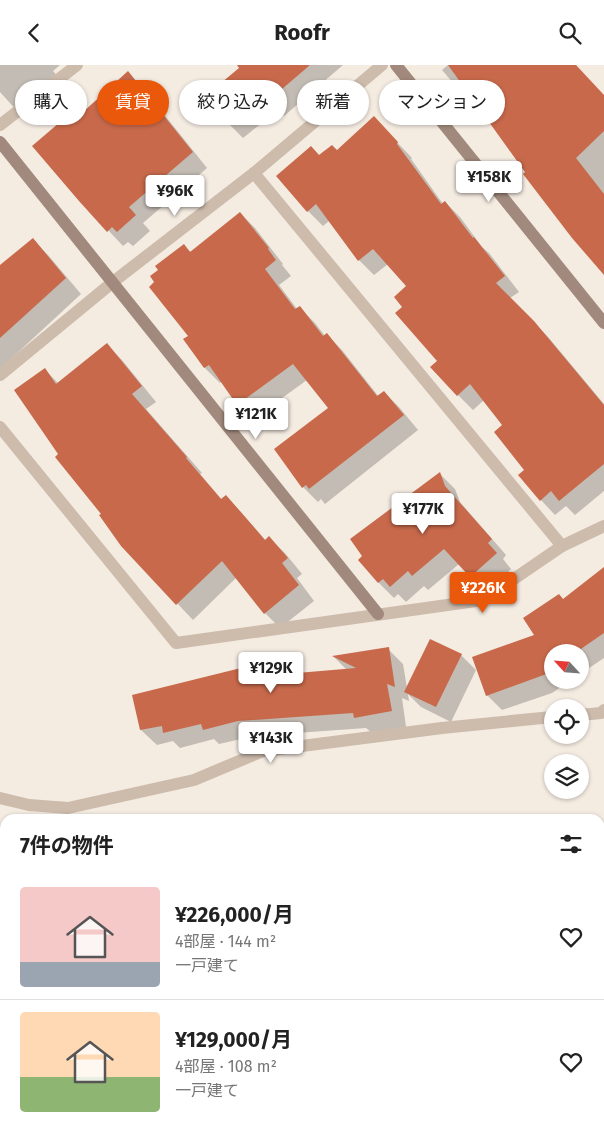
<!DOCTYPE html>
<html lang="ja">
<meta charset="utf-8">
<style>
:root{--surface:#fff;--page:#f6f6f6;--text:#222;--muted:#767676;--line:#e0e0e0;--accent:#ea580c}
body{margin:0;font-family:"Fira Sans","Noto Sans JP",sans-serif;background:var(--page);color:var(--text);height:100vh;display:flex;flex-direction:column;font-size:19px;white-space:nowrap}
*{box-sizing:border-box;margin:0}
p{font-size:16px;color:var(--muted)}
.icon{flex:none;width:28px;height:28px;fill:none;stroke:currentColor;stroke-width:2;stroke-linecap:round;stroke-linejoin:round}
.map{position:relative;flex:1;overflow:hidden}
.side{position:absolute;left:0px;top:749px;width:605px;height:321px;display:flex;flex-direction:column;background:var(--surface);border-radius:15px 15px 0 0;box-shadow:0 1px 4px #0004}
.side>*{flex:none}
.hud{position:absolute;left:15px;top:15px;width:575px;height:45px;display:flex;gap:10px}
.needle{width:32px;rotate:296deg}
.buttons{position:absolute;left:544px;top:579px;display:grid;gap:10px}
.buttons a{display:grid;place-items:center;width:45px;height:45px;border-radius:50%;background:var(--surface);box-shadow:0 1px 4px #0004;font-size:25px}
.price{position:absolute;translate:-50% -42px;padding:0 11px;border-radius:5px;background:#fff;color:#222;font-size:16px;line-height:32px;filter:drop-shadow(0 1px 2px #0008)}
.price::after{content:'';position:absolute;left:50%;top:30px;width:15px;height:11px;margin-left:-8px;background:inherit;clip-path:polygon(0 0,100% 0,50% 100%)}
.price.on{background:var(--accent);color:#fff}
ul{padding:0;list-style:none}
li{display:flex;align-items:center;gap:15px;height:125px;padding:0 20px}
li+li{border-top:1px solid var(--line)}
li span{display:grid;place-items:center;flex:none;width:140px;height:100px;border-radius:5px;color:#555}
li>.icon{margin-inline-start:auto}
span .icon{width:60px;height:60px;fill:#fffc;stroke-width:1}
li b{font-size:21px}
h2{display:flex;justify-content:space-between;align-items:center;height:60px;padding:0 20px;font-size:21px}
.chip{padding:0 18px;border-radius:22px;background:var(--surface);box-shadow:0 1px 4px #0004;font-size:18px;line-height:45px}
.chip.on{background:var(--accent);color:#fff}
header{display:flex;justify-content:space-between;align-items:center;height:65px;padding:0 20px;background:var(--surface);font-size:22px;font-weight:700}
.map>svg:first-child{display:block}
.shadow{fill:#0003}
.building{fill:#c8694b}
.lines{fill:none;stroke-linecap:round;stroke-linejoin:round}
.street{stroke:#cdbbac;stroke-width:12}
.secondary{stroke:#a18a7d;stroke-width:12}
</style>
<header><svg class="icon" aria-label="back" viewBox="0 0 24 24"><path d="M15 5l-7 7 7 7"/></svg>Roofr<svg class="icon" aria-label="search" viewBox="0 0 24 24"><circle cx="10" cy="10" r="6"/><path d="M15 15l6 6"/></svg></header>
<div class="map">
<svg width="604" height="1069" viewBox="0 0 604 1069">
<rect width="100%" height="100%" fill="#f4ebe1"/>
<g class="shadow">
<path d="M0,0H60L53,6L60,14L19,48L0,27Z"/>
<path d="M244,0H343L284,51L278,45L243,73L228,58Z"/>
<path d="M448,0H574L604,31V208L527,107L478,39L475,41L460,26L442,5Z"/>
<path d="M128,8L143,23L207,103L143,158L150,166L133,181L128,177L123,181L80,135L71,59Z"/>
<path d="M374,53L412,93L411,94L443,139L445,137L460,152L482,182L489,188L519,227L510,233L549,273L604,339V426L575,450L566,441L555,450L541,435L504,361L484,335L473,345L458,330L439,296L404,242L408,222L388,199L374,210L359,195L329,156L323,161L308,146L278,112L319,92L337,86Z"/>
<path d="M240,148L255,163L283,199L282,200L291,211L279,220L297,244L300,243L315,258L325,271L327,270L342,285L379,332L384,327L399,342L418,365L325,439L321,434L318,437L303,422L330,344L307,315L253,354L238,339L222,316L220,318L205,303L185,274L189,271L184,181L191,187Z"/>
<path d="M33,175L48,190L81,229L0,304V203Z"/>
<path d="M107,280L122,295L156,337L146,344L202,408L200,409L222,435L226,432L241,447L266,476L269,473L285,488L302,509L297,513L314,536L280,563L265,548L237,512L193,555L122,480L103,449L60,389L45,305L58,318Z"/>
<path d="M440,409L455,424L460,437L506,490L503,494L511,504L486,527L459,499L428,525L424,521L406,537L398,529L394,533L379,518L360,495Z"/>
<path d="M604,504V593L580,609V588H552V615H571L552,628L502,645L487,630L536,571L564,535Z"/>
<path d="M388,584L403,599L407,623L461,590L476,605L451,657L421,642L408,629L409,636L402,633L406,662L371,667L366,663L254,671L219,679L214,674L180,683L173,676L157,680L141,665L133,631L258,600L283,591L302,609L347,605L334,592Z"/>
</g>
<g class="building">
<path d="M237,0H310L268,36L262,30L227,59L203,33L239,3Z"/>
<path d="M448,0H576L604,30V66L576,93L604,129V210L572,173L523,109L525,107Z"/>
<path d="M128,6L193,87L129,142L136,150L117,167L112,162L107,167L79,136L32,81L66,52L71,58Z"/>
<path d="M374,51L398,77L397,79L441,139L445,136L473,173L474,172L505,211L496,218L534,256L604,340V399L559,436L551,426L540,436L518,410L524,405L494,367L502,360L470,319L457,331L430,302L437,296L395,248L402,242L394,232L406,221L373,184L358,196L316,139L307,147L276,111L311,81L319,90L332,80L337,85Z"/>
<path d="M240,147L269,183L268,184L276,195L265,204L295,244L300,241L323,271L327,268L377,331L384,326L404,350L309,424L306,420L302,423L274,384L328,343L293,299L237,340L209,300L204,303L183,274L188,271L149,222L154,217L150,211L158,205L155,201L184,179L190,187Z"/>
<path d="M33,173L66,213L0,273V200Z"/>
<path d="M107,278L142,321L132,329L187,392L186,393L221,434L226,430L265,475L269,471L288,493L282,498L299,520L264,549L222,496L176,540L121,481L99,450L101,449L55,392L58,389L14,325L45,303L56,319Z"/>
<path d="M440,407L445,421L492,474L488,478L497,488L470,512L444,484L412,511L408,506L390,522L383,514L378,518L358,495L362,491L350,474Z"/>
<path d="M604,502V568L575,588H552V607L486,631L472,592L534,570L523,553L559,529L563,534Z"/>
<path d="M430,574L462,589L436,642L404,627Z"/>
<path d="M389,582L395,622L387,619L392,646L354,653L353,648L238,656L203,665L201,659L163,668L162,661L140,665L132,630L257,599L256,592L284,590V603L296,602L297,608L356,603L332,591Z"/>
</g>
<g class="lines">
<g class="street">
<path d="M0,60L77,0"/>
<path d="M254,108L562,481"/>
<path d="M0,310L113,217L254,108L382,0"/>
<path d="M0,362L176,578L483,535L562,481L604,461"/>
<path d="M580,650L601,648L604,645"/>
<path d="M0,733L29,740L68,743L194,715L263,686L442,663L552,652"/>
</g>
<g class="secondary">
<path d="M396,0L604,258"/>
<path d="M0,77L378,549"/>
</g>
</g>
</svg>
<div class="buttons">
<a><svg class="needle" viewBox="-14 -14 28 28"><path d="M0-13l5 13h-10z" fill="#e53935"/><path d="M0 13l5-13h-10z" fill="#767676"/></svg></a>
<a><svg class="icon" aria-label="locate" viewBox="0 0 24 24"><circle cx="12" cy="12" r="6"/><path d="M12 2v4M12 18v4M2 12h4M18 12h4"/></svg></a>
<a><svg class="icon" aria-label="layers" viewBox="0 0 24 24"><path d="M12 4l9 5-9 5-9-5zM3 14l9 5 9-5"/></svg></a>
</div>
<b class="price" style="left:489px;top:138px">¥158K</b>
<b class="price" style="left:175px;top:152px">¥96K</b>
<b class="price" style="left:256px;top:375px">¥121K</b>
<b class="price" style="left:423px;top:470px">¥177K</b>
<b class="price on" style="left:483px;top:549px">¥226K</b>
<b class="price" style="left:271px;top:629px">¥129K</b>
<b class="price" style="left:271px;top:699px">¥143K</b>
<div class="hud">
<a class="chip">購入</a>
<a class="chip on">賃貸</a>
<a class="chip">絞り込み</a>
<a class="chip">新着</a>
<a class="chip">マンション</a>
</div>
<section class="side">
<h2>7件の物件<svg class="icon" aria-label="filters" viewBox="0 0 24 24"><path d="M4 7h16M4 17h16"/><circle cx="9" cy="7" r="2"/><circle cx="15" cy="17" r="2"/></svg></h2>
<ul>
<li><span style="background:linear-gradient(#f6c9c9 75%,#9aa5b1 0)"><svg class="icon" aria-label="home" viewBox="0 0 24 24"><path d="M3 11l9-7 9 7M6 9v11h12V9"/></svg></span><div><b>¥226,000/月</b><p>4部屋 · 144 m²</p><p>一戸建て</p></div><svg class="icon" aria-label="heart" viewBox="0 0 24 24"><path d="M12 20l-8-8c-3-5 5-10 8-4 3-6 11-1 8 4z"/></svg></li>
<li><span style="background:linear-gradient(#ffd9b3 65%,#8fb573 0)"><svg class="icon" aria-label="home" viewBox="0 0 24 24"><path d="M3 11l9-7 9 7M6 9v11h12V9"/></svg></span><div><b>¥129,000/月</b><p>4部屋 · 108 m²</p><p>一戸建て</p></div><svg class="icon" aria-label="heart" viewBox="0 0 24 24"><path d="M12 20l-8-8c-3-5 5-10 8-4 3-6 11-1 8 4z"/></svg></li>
</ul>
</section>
</div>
